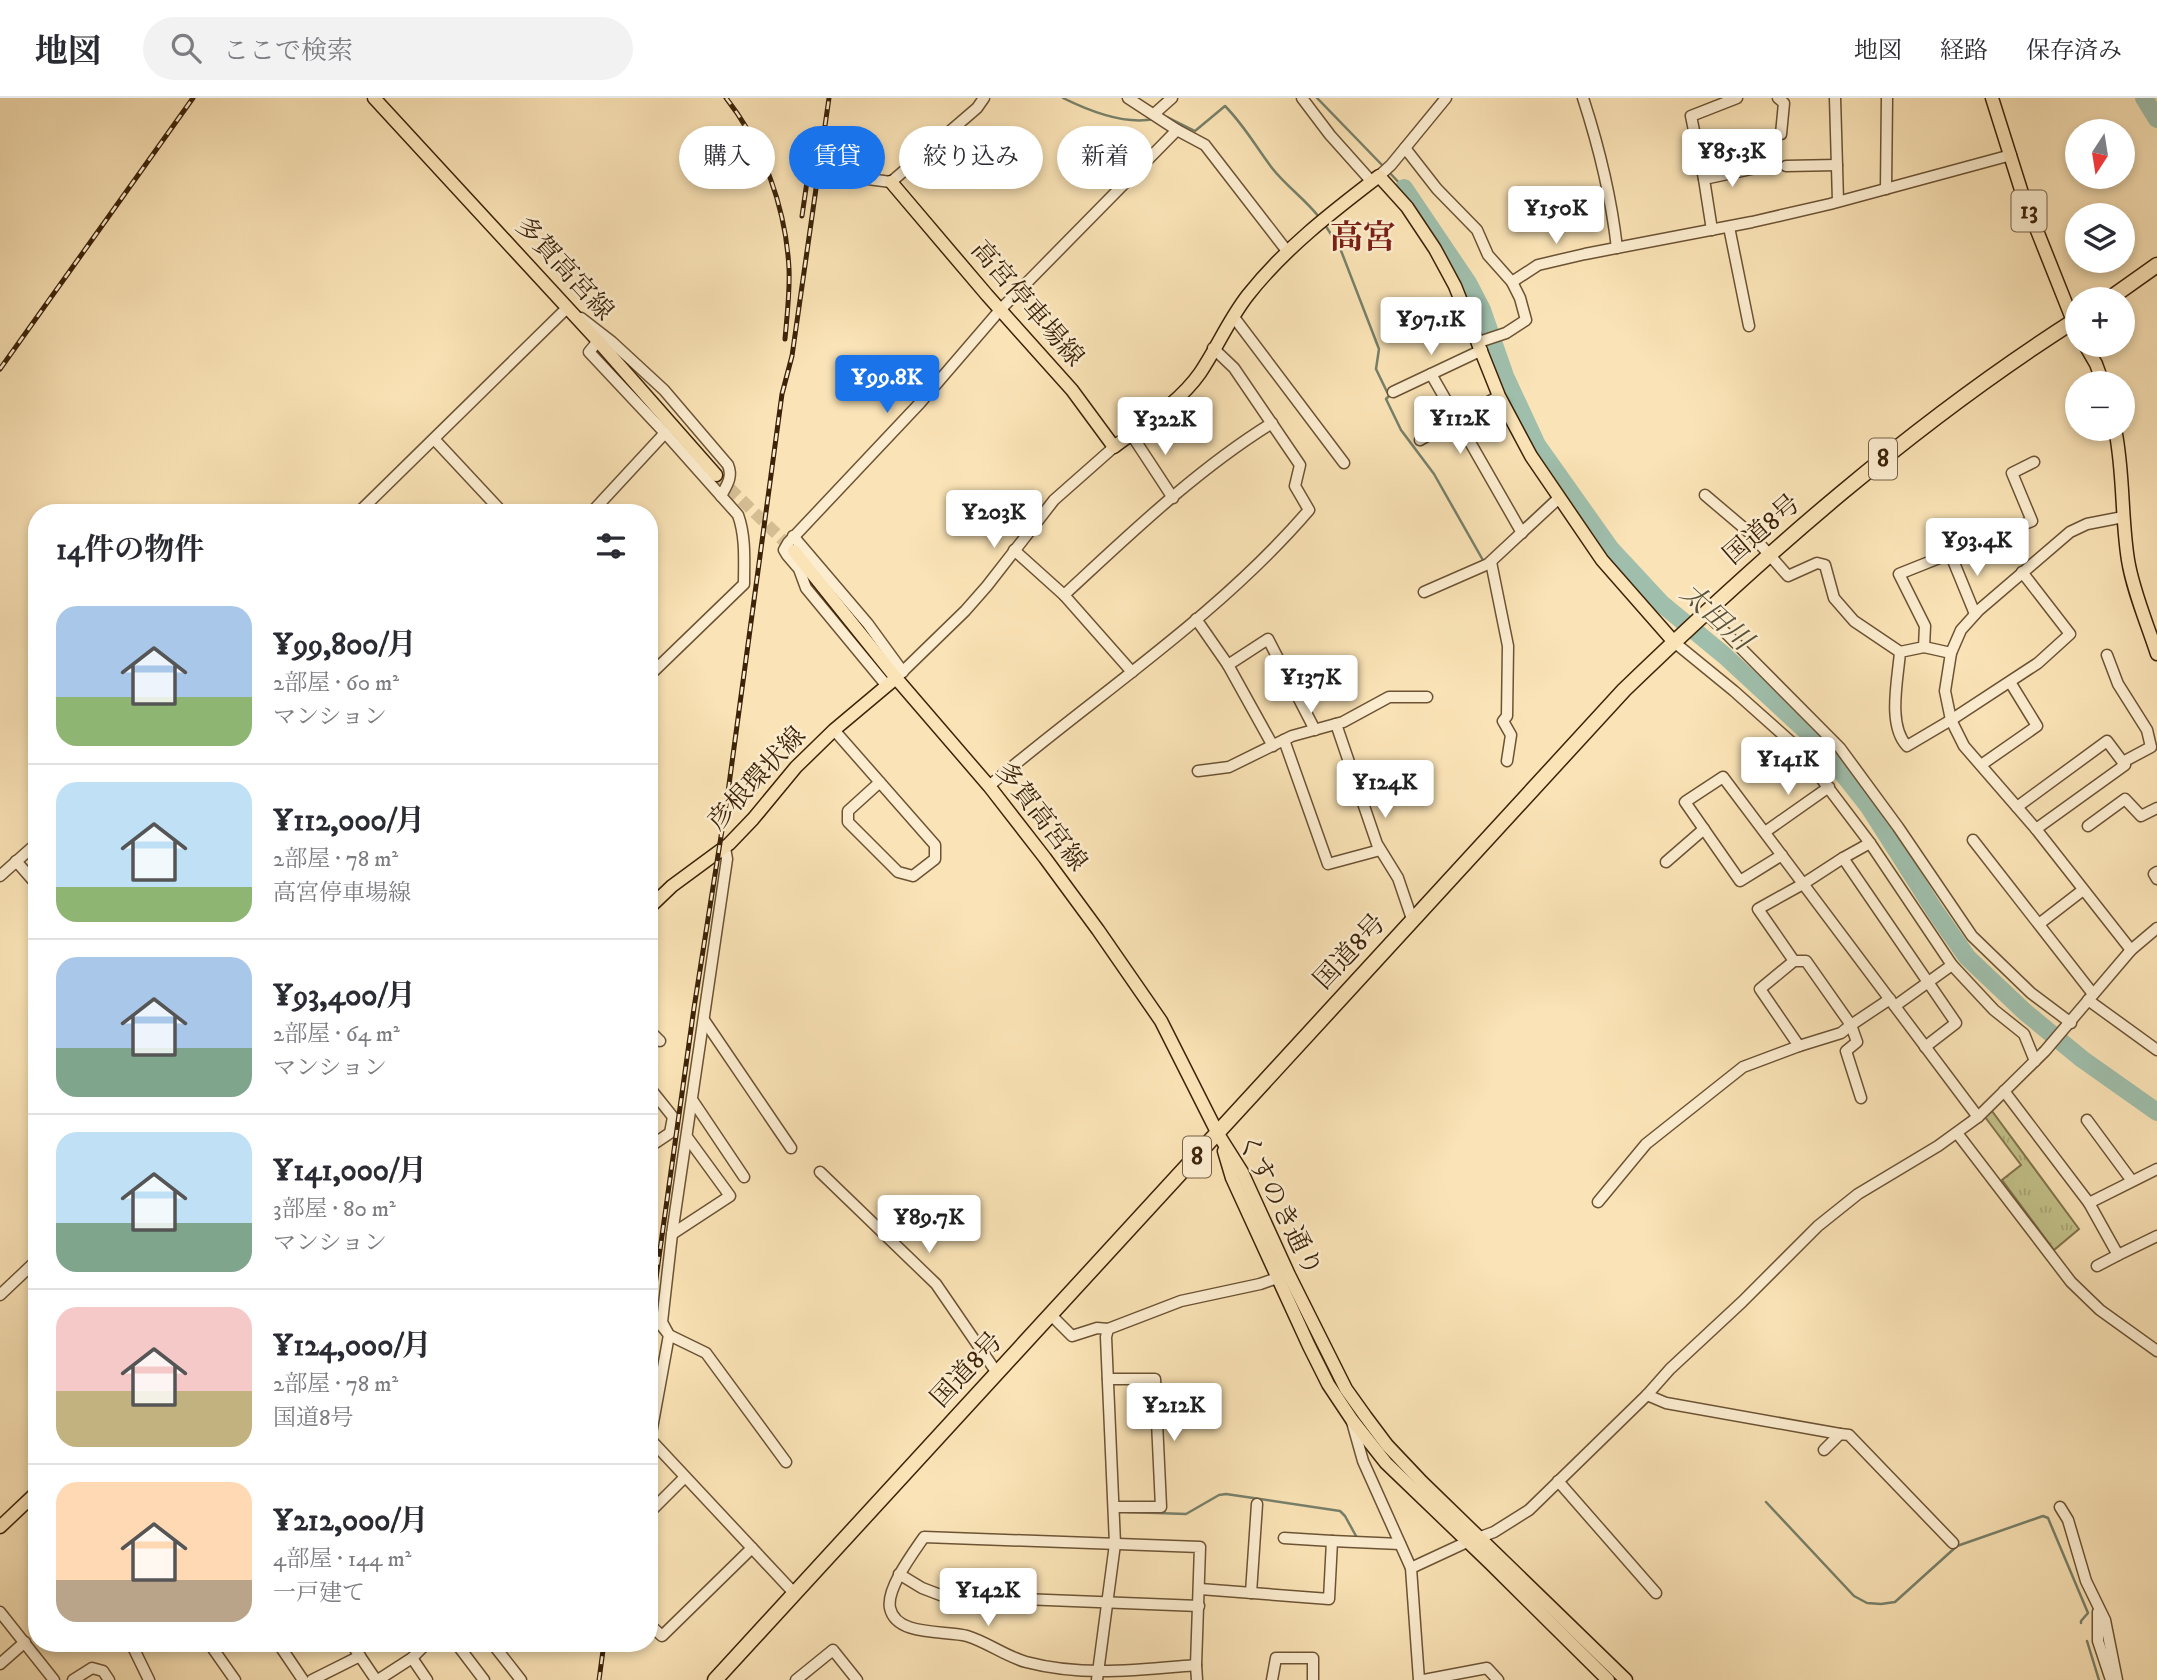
<!DOCTYPE html>
<html lang="ja">
<meta charset="utf-8">
<style>
:root{--surface:#fff;--page:#f2f2f3;--text:#2b2b33;--muted:#7c7c81;--line:#e1e1e2;--accent:#1a73e8}
body{margin:0;font-family:"IM FELL DW Pica","Noto Serif JP",serif;background:var(--page);color:var(--text);height:100vh;display:flex;flex-direction:column;font-size:26px;white-space:nowrap}
*{box-sizing:border-box;margin:0}
p{font-size:23px;color:var(--muted)}
.icon{flex:none;width:38px;height:38px;fill:none;stroke:currentColor;stroke-width:2;stroke-linecap:round;stroke-linejoin:round}
.map{position:relative;flex:1;overflow:hidden}
.panel{position:absolute;left:28px;top:406px;width:630px;height:1148px;display:flex;flex-direction:column;background:var(--surface);border-radius:28px;box-shadow:0 4px 10px #0003}
.panel>*{flex:none}
.banner{position:absolute;left:679px;top:28px;width:665px;height:63px;display:flex;gap:14px}
.needle{width:46px;rotate:192deg}
.buttons{position:absolute;left:2065px;top:21px;display:grid;gap:14px}
.buttons a{display:grid;place-items:center;width:70px;height:70px;border-radius:50%;background:var(--surface);box-shadow:0 4px 10px #0003;font-size:35px}
.price{position:absolute;translate:-50% -60px;padding:0 16px;border-radius:7px;background:#fff;color:#222;font-size:23px;line-height:46px;filter:drop-shadow(0 2px 4px #0008)}
.price::after{content:'';position:absolute;left:50%;top:42px;width:21px;height:16px;margin-left:-10px;background:inherit;clip-path:polygon(0 0,100% 0,50% 100%)}
.price.current{background:var(--accent);color:#fff}
ul{padding:0;list-style:none}
li{display:flex;align-items:center;gap:21px;height:175px;padding:0 28px}
li+li{border-top:2px solid var(--line)}
li span{display:grid;place-items:center;flex:none;width:196px;height:140px;border-radius:21px;color:#555}
li>.icon{margin-inline-start:auto}
span .icon{width:84px;height:84px;fill:#fffc;stroke-width:1}
li b{font-size:30px}
h2{display:flex;justify-content:space-between;align-items:center;height:84px;padding:0 28px;font-size:30px}
.chip{padding:0 24px;border-radius:32px;background:var(--surface);box-shadow:0 4px 10px #0003;font-size:24px;line-height:63px}
.chip.current{background:var(--accent);color:#fff}
header{display:flex;align-items:center;gap:42px;box-sizing:border-box;height:98px;padding:0 35px;background:var(--surface);border-bottom:2px solid var(--line)}
header strong{font-size:33px}
nav{display:flex;gap:38px;margin-inline-start:auto;font-size:24px}
.search{width:490px;height:63px;background:var(--page);display:flex;align-items:center;gap:18px;box-sizing:border-box;padding:0 24px;border-radius:38px;color:var(--muted);font-size:26px}
.map>svg:first-child{display:block}
.park{fill:url(#park-tufts);stroke:#80724a;stroke-width:2}
.lines{fill:none;stroke-linecap:round;stroke-linejoin:round}
.stream{stroke:#77806a;stroke-width:2.5}
.river{stroke:#9fbeab;stroke-width:18}
.major-tunnel{stroke:#d4bd93;stroke-width:12;stroke-dasharray:12 6;stroke-linecap:butt}
.minor-casing{stroke:#6c5334;stroke-width:13}
.major-casing{stroke:#3c2309;stroke-width:15}
.highway-casing{stroke:#3c2309;stroke-width:17}
.minor{stroke:#fcedd0;stroke-width:10}
.major{stroke:#fae3b6;stroke-width:12}
.highway{stroke:#fae3b6;stroke-width:14}
.rail-casing{stroke:#3c2309;stroke-width:5}
.rail{stroke:#fcedd0;stroke-width:2.5;stroke-dasharray:8;stroke-linecap:butt}
.labels{text-anchor:middle;dominant-baseline:central;stroke-width:5;stroke-linejoin:round;paint-order:stroke}
.shield{fill:#fcedd0;stroke:#766045;stroke-width:2}
.shield-label{font-size:24px;font-weight:bold;fill:#3c2309}
.street-label{font-size:26px;fill:#3c2309;stroke:#fcedd0}
.water-label{font-size:28px;font-style:italic;fill:#5a523a;stroke:#fcedd0}
.district-label{font-size:33px;font-weight:bold;fill:#7a1f14;stroke:#fcedd0}
</style>
<header>
<strong>地図</strong>
<div class="search"><svg class="icon" aria-label="search" viewBox="0 0 24 24"><circle cx="10" cy="10" r="6"/><path d="M15 15l6 6"/></svg>ここで検索</div>
<nav><a>地図</a><a>経路</a><a>保存済み</a></nav>
</header>
<div class="map">
<svg width="2157" height="1582" viewBox="0 0 2157 1582">
<defs>
<pattern id="park-tufts" width="24" height="20" patternUnits="userSpaceOnUse" patternTransform="scale(1.75)"><rect width="24" height="20" fill="#c3c28a"/><path d="M3 7l-1-3M5 7V3M7 7l1-3M15 17l-1-3M17 17v-4M19 17l1-3" fill="none" stroke="#a8a676"/></pattern>
</defs>
<rect width="100%" height="100%" fill="#fae3b6"/>
<filter id="stains"><feTurbulence type="fractalNoise" baseFrequency=".00286" numOctaves="4"/><feColorMatrix values="0 0 0 0 .2 0 0 0 0 .09 0 0 0 0 .02 0 0 0 .5 -.17"/></filter>
<radialGradient id="worn" r=".72"><stop offset=".6" stop-color="#630" stop-opacity="0"/><stop offset="1" stop-color="#630" stop-opacity=".3"/></radialGradient>
<path class="park" d="M1992,1013L2079,1131L2054,1152L2002,1082L2021,1067L1985,1019Z"/>
<g class="lines">
<g class="stream">
<path d="M1063,0C1089,13 1125,27 1154,21"/>
<path d="M1317,0L1383,68"/>
<path d="M1167,19L1195,33L1225,8C1244,27 1256,49 1272,70C1286,88 1305,101 1319,119"/>
<path d="M1388,73L1404,90"/>
<path d="M1325,127L1340,150L1379,251L1376,271L1389,298L1386,301L1401,332L1434,376L1484,464"/>
<path d="M1561,394L1567,389"/>
<path d="M1521,428L1552,399"/>
<path d="M1766,1404L1854,1498L1867,1505L1881,1506L1895,1504L1957,1448L2043,1418L2048,1420L2088,1515L2081,1523V1525"/>
<path d="M1127,1414L1186,1416L1219,1397L1226,1396L1340,1413L1345,1418L1356,1438"/>
<path d="M2087,1543L2099,1582"/>
</g>
<g class="river">
<path d="M2144,0L2157,21"/>
<path d="M1404,90L1468,185L1482,212L1505,278L1537,347L1610,450L1662,506L1725,558L1817,643L1869,709L1935,813L1967,859L2025,914L2082,961L2157,1014"/>
</g>
<path class="major-tunnel" d="M716,377L794,453"/>
<defs>
<g id="minor">
<path d="M1128,0L1177,32L1205,47L1287,153"/>
<path d="M1302,0L1330,37L1372,84"/>
<path d="M1583,0C1599,49 1611,98 1617,150"/>
<path d="M1835,0L1838,103"/>
<path d="M1154,16L1172,0"/>
<path d="M1405,50L1437,91L1477,132L1488,157L1512,184L1520,200L1526,222L1506,235L1479,244"/>
<path d="M1699,57L1781,36L1784,5L1778,0"/>
<path d="M1786,68L1837,67"/>
<path d="M845,78L891,84L977,10L984,0"/>
<path d="M1379,78L1391,67L1446,0"/>
<path d="M1704,81L1691,18L1737,0"/>
<path d="M1886,91L1887,0"/>
<path d="M1729,129L1749,228"/>
<path d="M1712,132L1704,81L1775,66"/>
<path d="M1512,184L1538,167L1585,156L1752,124L1830,106L2011,57"/>
<path d="M1233,218L1344,365"/>
<path d="M581,220L612,244L664,292L728,367C733,379 727,387 721,398"/>
<path d="M598,243L589,254L665,335"/>
<path d="M1431,276L1522,435"/>
<path d="M1393,294L1482,252"/>
<path d="M1131,336L1173,400"/>
<path d="M434,341L503,415"/>
<path d="M1420,342L1499,298"/>
<path d="M1705,397L1751,436L1788,478L1817,465L1825,467L1834,500L1854,523L1900,554"/>
<path d="M358,415L567,210"/>
<path d="M591,415L665,335L738,417C746,439 744,464 744,486L653,574L649,570"/>
<path d="M2123,419L2087,426L2070,434L1979,512L1961,532L1951,555L1945,593L1951,622L1964,648L2036,731L2131,852"/>
<path d="M793,438L868,526L903,574"/>
<path d="M1014,452L1064,497L1132,574"/>
<path d="M1950,455L1975,516"/>
<path d="M1491,464L1508,548L1507,618L1503,623L1511,637L1507,663"/>
<path d="M2022,474L2070,536L2038,565L1951,622L1907,648C1887,627 1898,581 1900,554L1924,549L1925,528L1899,476L2032,423L2012,375L2034,364"/>
<path d="M1424,494L1488,466L1559,400"/>
<path d="M1064,497C1129,437 1196,372 1272,325"/>
<path d="M1705,514L1840,650L1898,729L1972,838L2031,895L2071,925"/>
<path d="M1196,521L1228,567"/>
<path d="M1674,544L1734,593L1799,651L1870,745L1952,867L1994,912L2024,936L2035,963"/>
<path d="M1924,549L1951,555"/>
<path d="M2107,557L2118,586L2147,632L2151,649L2123,664"/>
<path d="M896,580L965,513L987,488L1054,402L1114,349"/>
<path d="M887,588L806,490L799,471L787,457L784,452L788,445L920,305L1000,212L1177,32"/>
<path d="M1336,626L1377,746L1398,780L1413,824"/>
<path d="M834,632L935,747V761L913,778L898,774L848,724V713L880,684"/>
<path d="M1284,642L1328,766L1380,752"/>
<path d="M1273,648L1228,567L1268,541L1315,632"/>
<path d="M1981,667L2037,628L2010,584"/>
<path d="M1198,673L1229,669L1292,638L1343,624L1389,599H1427"/>
<path d="M989,688C1096,597 1217,519 1309,412L1295,388L1300,367L1234,270L1213,250"/>
<path d="M2017,709L2107,643L2125,667L2036,731"/>
<path d="M2088,728L2125,701L2141,718L2157,710"/>
<path d="M1765,734L1829,689"/>
<path d="M1973,742L2093,896"/>
<path d="M725,750L727,761L672,1136L662,1224L669,1237L650,1341L795,1496"/>
<path d="M1782,757L1740,783L1685,704L1723,679L1978,1019"/>
<path d="M1843,760L1870,745"/>
<path d="M16,763L37,787"/>
<path d="M1666,764L1704,731"/>
<path d="M2157,774L2154,776L2157,781"/>
<path d="M0,778L37,745"/>
<path d="M2039,826L2083,792"/>
<path d="M1794,863H1806L1851,927L1841,935L1799,948L1760,891L1794,863L1758,811L1803,786L1843,760L1956,925L1925,949"/>
<path d="M2088,902L2157,952"/>
<path d="M1895,908L1952,867"/>
<path d="M704,922L791,1050"/>
<path d="M649,932L660,943"/>
<path d="M649,989L673,1019L670,1035L649,1049"/>
<path d="M2004,993L2089,1105"/>
<path d="M1861,1000L1846,953L1857,944L1851,927L1890,901"/>
<path d="M693,1003L744,1079"/>
<path d="M2087,1022L2132,1083"/>
<path d="M1957,1035L2071,1184L2100,1212L2157,1253"/>
<path d="M2157,1071L2089,1105L2118,1157L2157,1138"/>
<path d="M820,1074L936,1186L997,1275"/>
<path d="M1598,1104L1646,1046L1743,969L1799,948"/>
<path d="M672,1136L730,1098L687,1039"/>
<path d="M2097,1168L2118,1157"/>
<path d="M0,1197L37,1162"/>
<path d="M649,1212L669,1237L706,1255L786,1364"/>
<path d="M1051,1217L1072,1238L1097,1230L1108,1231"/>
<path d="M1108,1281H1155L1161,1409H1114"/>
<path d="M1647,1297L1666,1305L1840,1336"/>
<path d="M1352,1324L1363,1363L1411,1470L1419,1582"/>
<path d="M1824,1352L1840,1336L1849,1337L1953,1445"/>
<path d="M1558,1383L1656,1495"/>
<path d="M2060,1409L2068,1422L2086,1483L2105,1522L2117,1582"/>
<path d="M649,1415L685,1379"/>
<path d="M924,1439L1200,1449L1196,1567C1137,1572 1083,1579 1026,1564C1005,1558 987,1544 967,1538C946,1532 896,1539 890,1510C886,1491 913,1455 924,1439Z"/>
<path d="M1332,1443L1400,1446"/>
<path d="M1411,1470L1467,1444L1494,1434L1529,1412L1647,1297L1670,1271L1742,1204L1818,1128L1858,1096L1938,1048L1978,1019L2045,953L2131,852L2157,830"/>
<path d="M899,1476L922,1490L943,1498L1199,1508"/>
<path d="M1200,1491L1329,1501L1332,1443L1284,1440"/>
<path d="M1251,1495L1257,1406"/>
<path d="M0,1514L54,1582"/>
<path d="M2098,1514V1543L2111,1582"/>
<path d="M649,1526L662,1538L752,1450"/>
<path d="M131,1545L149,1582"/>
<path d="M209,1545L235,1582"/>
<path d="M278,1545L303,1582"/>
<path d="M351,1545L376,1582"/>
<path d="M456,1545L484,1582"/>
<path d="M492,1545L521,1582"/>
<path d="M412,1560L427,1582"/>
<path d="M0,1566L25,1544"/>
<path d="M1196,1567L1197,1582"/>
<path d="M73,1582L92,1570L103,1573L109,1582"/>
<path d="M312,1582L360,1558"/>
<path d="M378,1582L412,1560L427,1545"/>
<path d="M796,1582L833,1552L857,1582"/>
<path d="M1097,1582L1115,1446L1106,1239L1108,1231L1181,1203L1260,1186L1283,1178"/>
<path d="M1272,1582L1276,1560H1313V1582"/>
<path d="M1424,1582L1487,1570L1498,1582"/>
</g>
<g id="major">
<path d="M374,0L598,243L716,377"/>
<path d="M1992,0L2022,95L2077,233"/>
<path d="M891,84L987,197L1072,292L1114,349C1143,327 1179,305 1200,275C1217,250 1229,221 1248,197C1285,150 1332,114 1379,78L1407,109L1435,151L1455,188L1499,298L1531,358L1602,462L1674,544"/>
<path d="M2085,247L2096,266L2103,285"/>
<path d="M2115,331C2124,374 2121,418 2128,462C2133,493 2147,525 2157,556"/>
<path d="M794,453L896,580L989,688L1045,760L1098,832L1161,923L1218,1036L1242,1074L1289,1177L1346,1291L1366,1319L1387,1347L1422,1384L1626,1582"/>
<path d="M649,810L672,788L729,746L753,721L796,669L834,632L896,580"/>
<path d="M1224,1053L1232,1080L1309,1248L1328,1286L1352,1322L1386,1365L1490,1465L1608,1582"/>
<path d="M0,1429L37,1394"/>
</g>
<g id="highway">
<path d="M2109,201L2157,167"/>
<path d="M715,1582L1624,592C1764,457 1912,326 2077,221"/>
</g>
</defs>
<use href="#minor" class="minor-casing"/>
<use href="#major" class="major-casing"/>
<use href="#highway" class="highway-casing"/>
<use href="#minor" class="minor"/>
<use href="#major" class="major"/>
<use href="#highway" class="highway"/>
<defs>
<g id="rail">
<path d="M726,0C763,47 786,110 789,171C790,194 787,218 785,241"/>
<path d="M802,118L812,49"/>
<path d="M0,271L193,0"/>
<path d="M649,1230L694,910L728,694L782,296L792,258L829,0"/>
<path d="M599,1582L604,1545"/>
</g>
</defs>
<use href="#rail" class="rail-casing"/>
<use href="#rail" class="rail"/>
</g>
<g class="labels">
<g class="shield">
<rect x="2011.5" y="92.5" width="35" height="41" rx="5"/>
<rect x="1869" y="340.5" width="28" height="41" rx="5"/>
<rect x="1183" y="1038.5" width="28" height="41" rx="5"/>
</g>
<g class="shield-label">
<text x="2029" y="113">13</text>
<text x="1883" y="361">8</text>
<text x="1197" y="1059">8</text>
</g>
<g class="street-label">
<text transform="translate(564 171) rotate(47)">多賀高宮線</text>
<text transform="translate(1027 206) rotate(49)">高宮停車場線</text>
<text transform="translate(1762 432) rotate(-41)">国道8号</text>
<text transform="translate(757 681) rotate(-47)">彦根環状線</text>
<text transform="translate(1041 719) rotate(52)">多賀高宮線</text>
<text transform="translate(1350 854) rotate(-47)">国道8号</text>
<text transform="translate(1279 1107) rotate(63)">くすのき通り</text>
<text transform="translate(967 1272) rotate(-47)">国道8号</text>
</g>
<g class="water-label">
<text transform="translate(1716 519) rotate(42)">太田川</text>
</g>
<g class="district-label">
<text x="1363" y="140">高宮</text>
</g>
</g>
<rect width="100%" height="100%" filter="url(#stains)"/>
<rect width="100%" height="100%" fill="url(#worn)"/>
</svg>
<div class="buttons">
<a><svg class="needle" viewBox="-14 -14 28 28"><path d="M0-13l5 13h-10z" fill="#e53935"/><path d="M0 13l5-13h-10z" fill="#7c7c81"/></svg></a>
<a><svg class="icon" aria-label="layers" viewBox="0 0 24 24"><path d="M12 4l9 5-9 5-9-5zM3 14l9 5 9-5"/></svg></a>
<a>+</a>
<a>−</a>
</div>
<b class="price" style="left:1732px;top:91px">¥85.3K</b>
<b class="price" style="left:1556px;top:148px">¥150K</b>
<b class="price" style="left:1431px;top:259px">¥97.1K</b>
<b class="price current" style="left:887px;top:317px">¥99.8K</b>
<b class="price" style="left:1460px;top:358px">¥112K</b>
<b class="price" style="left:1165px;top:359px">¥322K</b>
<b class="price" style="left:994px;top:452px">¥203K</b>
<b class="price" style="left:1977px;top:480px">¥93.4K</b>
<b class="price" style="left:1311px;top:617px">¥137K</b>
<b class="price" style="left:1788px;top:699px">¥141K</b>
<b class="price" style="left:1385px;top:722px">¥124K</b>
<b class="price" style="left:929px;top:1157px">¥89.7K</b>
<b class="price" style="left:1174px;top:1345px">¥212K</b>
<b class="price" style="left:988px;top:1530px">¥142K</b>
<div class="banner">
<a class="chip">購入</a>
<a class="chip current">賃貸</a>
<a class="chip">絞り込み</a>
<a class="chip">新着</a>
</div>
<section class="panel">
<h2>14件の物件<svg class="icon" aria-label="filters" viewBox="0 0 24 24"><path d="M4 7h16M4 17h16"/><circle cx="9" cy="7" r="2"/><circle cx="15" cy="17" r="2"/></svg></h2>
<ul>
<li><span style="background:linear-gradient(#a9c7e8 65%,#8fb573 0)"><svg class="icon" aria-label="home" viewBox="0 0 24 24"><path d="M3 11l9-7 9 7M6 9v11h12V9"/></svg></span><div><b>¥99,800/月</b><p>2部屋 · 60 m²</p><p>マンション</p></div></li>
<li><span style="background:linear-gradient(#bfe0f5 75%,#8fb573 0)"><svg class="icon" aria-label="home" viewBox="0 0 24 24"><path d="M3 11l9-7 9 7M6 9v11h12V9"/></svg></span><div><b>¥112,000/月</b><p>2部屋 · 78 m²</p><p>高宮停車場線</p></div></li>
<li><span style="background:linear-gradient(#a9c7e8 65%,#7fa58c 0)"><svg class="icon" aria-label="home" viewBox="0 0 24 24"><path d="M3 11l9-7 9 7M6 9v11h12V9"/></svg></span><div><b>¥93,400/月</b><p>2部屋 · 64 m²</p><p>マンション</p></div></li>
<li><span style="background:linear-gradient(#bfe0f5 65%,#7fa58c 0)"><svg class="icon" aria-label="home" viewBox="0 0 24 24"><path d="M3 11l9-7 9 7M6 9v11h12V9"/></svg></span><div><b>¥141,000/月</b><p>3部屋 · 80 m²</p><p>マンション</p></div></li>
<li><span style="background:linear-gradient(#f6c9c9 60%,#c2b280 0)"><svg class="icon" aria-label="home" viewBox="0 0 24 24"><path d="M3 11l9-7 9 7M6 9v11h12V9"/></svg></span><div><b>¥124,000/月</b><p>2部屋 · 78 m²</p><p>国道8号</p></div></li>
<li><span style="background:linear-gradient(#ffd9b3 70%,#b9a48a 0)"><svg class="icon" aria-label="home" viewBox="0 0 24 24"><path d="M3 11l9-7 9 7M6 9v11h12V9"/></svg></span><div><b>¥212,000/月</b><p>4部屋 · 144 m²</p><p>一戸建て</p></div></li>
</ul>
</section>
</div>
